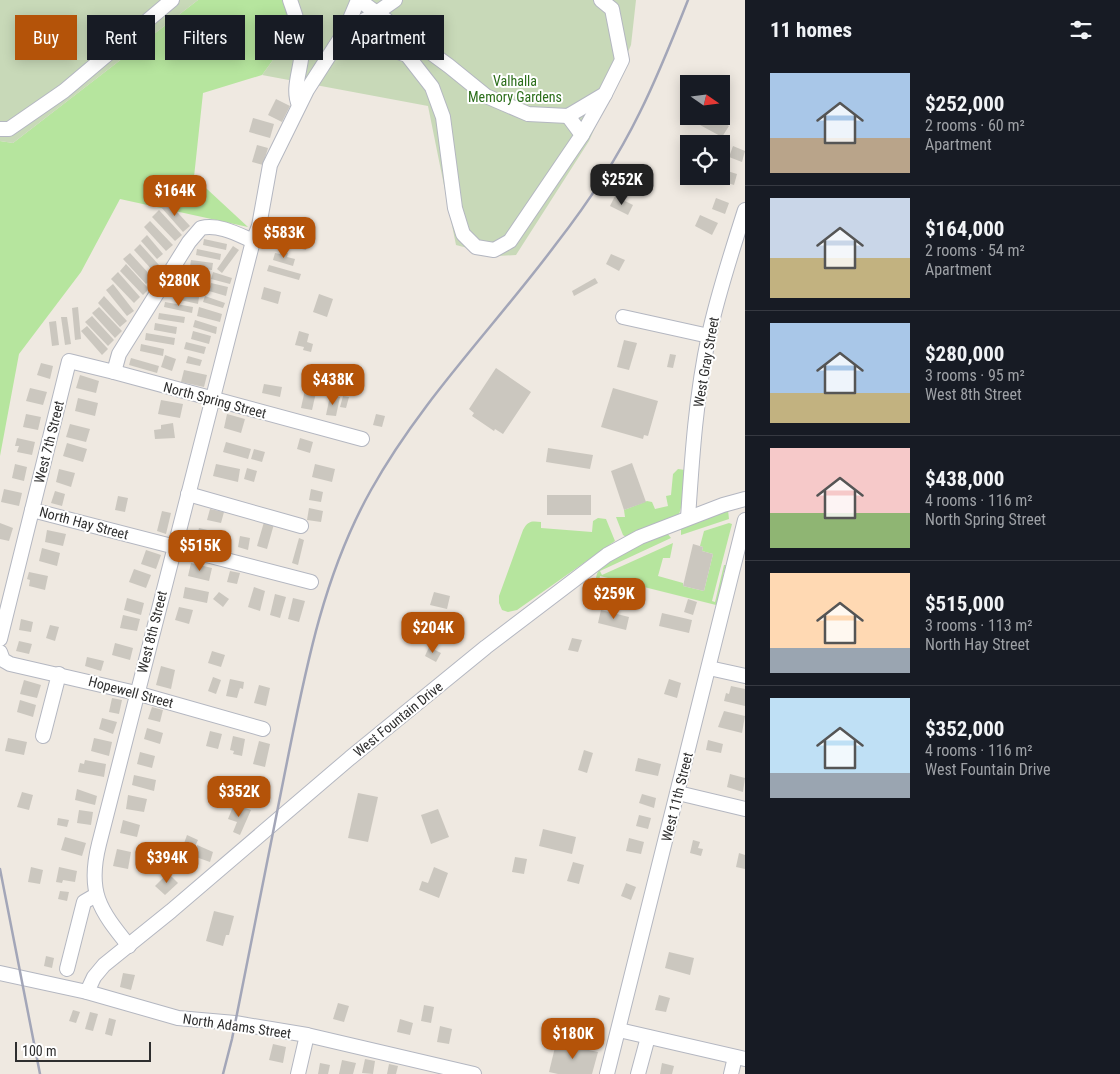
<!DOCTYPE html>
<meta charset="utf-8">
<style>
:root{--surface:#171b24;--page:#20242c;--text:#f1f3f6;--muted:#9ea1a6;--line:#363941;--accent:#b45309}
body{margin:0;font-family:"Roboto Condensed",sans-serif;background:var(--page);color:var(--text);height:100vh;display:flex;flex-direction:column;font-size:19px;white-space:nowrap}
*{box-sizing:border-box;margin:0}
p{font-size:16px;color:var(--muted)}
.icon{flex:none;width:28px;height:28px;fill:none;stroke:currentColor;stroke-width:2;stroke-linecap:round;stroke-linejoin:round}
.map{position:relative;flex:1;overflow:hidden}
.details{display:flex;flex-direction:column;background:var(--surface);width:375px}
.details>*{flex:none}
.top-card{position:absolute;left:15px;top:15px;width:475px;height:45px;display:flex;gap:10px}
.needle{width:32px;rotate:104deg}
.tools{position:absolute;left:680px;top:75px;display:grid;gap:10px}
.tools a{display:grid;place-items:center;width:50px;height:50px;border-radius:0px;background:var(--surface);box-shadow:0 2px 12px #0003;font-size:25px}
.scale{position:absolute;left:15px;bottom:12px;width:136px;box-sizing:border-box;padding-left:5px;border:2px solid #2e2e2e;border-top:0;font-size:14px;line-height:18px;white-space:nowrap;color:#2e2e2e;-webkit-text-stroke:4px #fff;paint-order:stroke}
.price{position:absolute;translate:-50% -42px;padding:0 11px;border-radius:10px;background:var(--accent);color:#fff;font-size:16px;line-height:32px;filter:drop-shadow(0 1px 2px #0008)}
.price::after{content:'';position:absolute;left:50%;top:30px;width:15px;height:11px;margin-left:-8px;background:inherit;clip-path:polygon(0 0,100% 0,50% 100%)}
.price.on{background:#222;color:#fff}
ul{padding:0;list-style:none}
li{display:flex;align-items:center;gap:15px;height:125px;padding:0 25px}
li+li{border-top:1px solid var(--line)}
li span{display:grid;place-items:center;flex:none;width:140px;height:100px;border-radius:0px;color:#555}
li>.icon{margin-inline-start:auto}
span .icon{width:60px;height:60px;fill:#fffc;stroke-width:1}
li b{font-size:21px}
h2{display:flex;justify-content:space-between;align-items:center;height:60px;padding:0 25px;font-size:21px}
.pill{padding:0 18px;border-radius:0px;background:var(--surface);box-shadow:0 2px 12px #0003;font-size:18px;line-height:45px}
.pill.on{background:var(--accent);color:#fff}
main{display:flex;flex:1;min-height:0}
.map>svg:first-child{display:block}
.green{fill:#b6e59e}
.cemetery{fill:#c8d9b8}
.building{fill:#cbc7bf}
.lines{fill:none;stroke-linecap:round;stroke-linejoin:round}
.minor-casing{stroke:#b4b7c1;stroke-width:16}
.minor{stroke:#fff;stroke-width:14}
.rail{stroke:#a3a6b8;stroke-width:2.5}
.labels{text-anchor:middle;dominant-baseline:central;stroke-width:4;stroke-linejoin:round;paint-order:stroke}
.park-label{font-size:14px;fill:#2c6e1b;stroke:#fff}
.street-label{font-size:14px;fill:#2e2e2e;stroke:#fff}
</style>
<main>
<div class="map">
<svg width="745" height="1074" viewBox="0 0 745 1074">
<rect width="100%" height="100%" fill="#efe9e1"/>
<g class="green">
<path d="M198,0H284L294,24L287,41L262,75L203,93L194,177L248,227L120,199L81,272L19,354L0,456V141L13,143Z"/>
<path d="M678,469L685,470L682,505L679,514L626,537L623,535L616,517H625L624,510L647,501L652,502L655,509L668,506L666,496L671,495L673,474Z"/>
<path d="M728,510L729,519L681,535V528Z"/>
<path d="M598,518L606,519L615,541L517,610L508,612L502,610L499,603V596L523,530C528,521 531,521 541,522V528L592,532L593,521Z"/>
<path d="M729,523L732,524L712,601L715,602L724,565H726L723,575L727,576L720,606L600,576L599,581L596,578C599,555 648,540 667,533L671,538L600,571L602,575L673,543L670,558H663L658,576L683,583V586L704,591L713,554L702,551L703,547L700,546L704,531Z"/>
</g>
<g class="cemetery">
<path d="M0,0H198L13,143L0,141Z"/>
<path d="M284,0H636L631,45L589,141L516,255L498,256L456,245L428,106L262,75L287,41L294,24Z"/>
</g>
<g class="building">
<path d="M276,99L290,106L282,122L268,115Z"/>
<path d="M703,117L716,124L719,120L729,126L722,137L700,125Z"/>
<path d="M253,118L274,124L270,138L249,132Z"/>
<path d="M257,145L268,148L263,165L252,162Z"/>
<path d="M733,146L745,151L742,162L729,157Z"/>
<path d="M724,170L737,174L734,185L721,181Z"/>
<path d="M615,196L633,205L628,215L610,206Z"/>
<path d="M716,198L729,203L725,214L712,209Z"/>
<path d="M167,201L190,226L183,232L161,207Z"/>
<path d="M159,210L182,235L175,241L152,217Z"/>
<path d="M700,215L718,223L712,235L695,226Z"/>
<path d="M150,221L173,245L166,251L144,227Z"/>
<path d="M278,234L308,241L306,250L276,243Z"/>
<path d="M147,235L163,254L157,259L141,241Z"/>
<path d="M204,239L227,244L226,250L203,245Z"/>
<path d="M140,244L159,265L153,271L134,250Z"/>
<path d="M233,246L239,250L222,273L217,269Z"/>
<path d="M197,249L221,254L220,260L196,255Z"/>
<path d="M280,251L288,253L287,257L295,259L293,266L273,260L275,253L280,254Z"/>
<path d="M130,253L153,278L146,284L123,259Z"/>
<path d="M611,254L625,260L619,271L606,264Z"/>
<path d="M191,260L213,263L212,270L190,267Z"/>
<path d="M126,264L149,289L143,295L120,271Z"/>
<path d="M269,265L301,274L299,280L267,271Z"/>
<path d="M118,272L140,297L134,303L111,279Z"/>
<path d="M186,272L207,274L206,279L186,278Z"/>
<path d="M213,272L232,278L230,284L211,279Z"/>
<path d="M595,278L598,283L574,296L572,291Z"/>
<path d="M179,280L204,283L203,292L178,288Z"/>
<path d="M211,283L228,287L226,296L209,291Z"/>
<path d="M113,284L134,311L127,316L106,290Z"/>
<path d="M264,287L281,292L278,304L261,299Z"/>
<path d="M178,293L199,297L198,304L176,299Z"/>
<path d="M319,294L333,299L327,317L313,312Z"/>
<path d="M104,296L127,321L120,327L98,303Z"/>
<path d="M205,296L225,303L223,308L203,302Z"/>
<path d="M165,302L193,307L192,313L164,307Z"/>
<path d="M78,307L81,339L75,340L72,308Z"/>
<path d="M99,307L122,331L115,338L92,313Z"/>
<path d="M199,307L222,314L220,322L197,316Z"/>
<path d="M159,313L185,317L184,323L158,319Z"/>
<path d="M92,316L114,340L108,346L85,322Z"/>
<path d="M61,317H67L71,344L65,345Z"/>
<path d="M195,320L217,327L216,334L193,327Z"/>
<path d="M56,321L59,345L52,346L49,322Z"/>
<path d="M155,323L177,327L176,334L154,330Z"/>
<path d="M87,326L108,349L102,355L81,331Z"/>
<path d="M193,331L211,336L209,344L191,339Z"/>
<path d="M299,331L309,334L307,342L313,344L311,352L303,350L304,347L295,345Z"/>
<path d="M146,333L175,338L174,345L145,340Z"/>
<path d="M624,340L637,343L629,370L617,367Z"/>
<path d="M186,342L206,347L204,354L184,349Z"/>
<path d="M141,344L164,349L163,356L140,351Z"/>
<path d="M670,354L676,355L673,368L667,367Z"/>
<path d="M165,355L176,359L172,371L161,367Z"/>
<path d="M188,356L202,360L200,366L186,363Z"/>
<path d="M131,358L159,366L157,373L129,365Z"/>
<path d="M41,363L53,366L50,379L37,375Z"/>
<path d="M496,368L531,392L503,434L495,429L494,431L472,416L474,413L469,409Z"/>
<path d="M184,370L207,375L204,387L181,382Z"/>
<path d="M80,375L99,381L96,393L76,388Z"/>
<path d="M264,384L282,387L280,397L262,393Z"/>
<path d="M306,385L317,388L312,410L301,408Z"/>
<path d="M30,388L47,392L43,405L26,401Z"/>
<path d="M613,388L658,401L648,436L644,435L643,439L601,427Z"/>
<path d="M330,396L340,397L336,416L326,415Z"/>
<path d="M343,396L349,397L346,408L340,407Z"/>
<path d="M78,398L98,403L95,416L75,411Z"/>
<path d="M161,400L183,404L180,418L158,414Z"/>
<path d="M26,414L41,417L38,430L23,427Z"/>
<path d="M227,414L245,419L241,433L224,428Z"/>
<path d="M376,414L385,416L382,427L373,425Z"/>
<path d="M173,423L175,438L155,439L154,430L161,429V425Z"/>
<path d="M70,424L90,429L86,442L66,437Z"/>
<path d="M17,438L35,442L32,455L17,452L19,446H15Z"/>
<path d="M300,438L313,442L310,453L297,449Z"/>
<path d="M226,442L251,449L248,459L223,452Z"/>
<path d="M67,443L87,449L83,462L63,456Z"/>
<path d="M548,448L593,455L590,469L546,462Z"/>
<path d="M254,449L265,452L262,462L251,459Z"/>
<path d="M632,463L646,502L624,510L611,471Z"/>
<path d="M15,464L27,467L24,481L12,478Z"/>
<path d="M216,464L240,469L238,482L213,476Z"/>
<path d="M315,464L335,469L332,482L312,477Z"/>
<path d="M247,468L257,471L254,482L244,479Z"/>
<path d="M59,469L75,473L71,487L56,482Z"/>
<path d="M4,489L22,493L19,506L1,502Z"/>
<path d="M311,489L323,492L321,502L309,500Z"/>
<path d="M55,491L65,494L62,506L51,503Z"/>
<rect x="547" y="495" width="44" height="20"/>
<path d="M118,496L128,498L125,512L115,510Z"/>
<path d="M309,508L323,511L321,522L307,520Z"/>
<path d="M210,509L224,512L221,523L207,520Z"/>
<path d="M162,511L171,513L166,534L157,531Z"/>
<path d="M264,522L274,524L267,549L257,546Z"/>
<path d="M0,523L13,528L9,541L0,539Z"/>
<path d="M199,528L216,532L212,545L196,540Z"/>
<path d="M47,530L66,534L63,546L45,542Z"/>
<path d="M240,536L250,538L248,550L238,547Z"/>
<path d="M299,538L304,540L298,565L292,563Z"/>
<path d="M693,544L703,547L702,551L713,554L704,591L683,586Z"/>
<path d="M42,548L60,553L57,566L39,561Z"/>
<path d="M146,550L161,555L156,569L141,564Z"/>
<path d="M191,563L212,568L209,581L188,576Z"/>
<path d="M134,569L151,575L146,588L129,582Z"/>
<path d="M230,571L240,573L237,584L227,582Z"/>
<path d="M29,572L48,576L45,590L29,586L30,580L27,579Z"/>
<path d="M185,587L209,592L207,603L183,598Z"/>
<path d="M254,587L265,591L260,611L248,607Z"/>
<path d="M219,592L229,599L223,607L213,599Z"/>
<path d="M434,592L450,596L447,609L430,605Z"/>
<path d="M275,594L286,597L280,618L270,615Z"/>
<path d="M127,598L144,603L141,615L124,610Z"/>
<path d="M293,598L305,601L299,622L288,619Z"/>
<path d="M688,599L697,602L693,615L684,612Z"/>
<path d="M179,607L193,610L189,624L175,620Z"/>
<path d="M601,610L629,617L626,630L598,623Z"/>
<path d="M662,613L692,620L689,633L659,626Z"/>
<path d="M123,615L140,619L137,631L120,628Z"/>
<path d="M21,619L33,622L31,632L19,630Z"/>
<path d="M442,620L455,623L450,643L437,640Z"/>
<path d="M50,625L59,627L55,641L46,638Z"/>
<path d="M572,638L582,640L578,652L568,650Z"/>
<path d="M19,641L32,644L29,654L16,651Z"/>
<path d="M115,643L133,648L130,660L112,655Z"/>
<path d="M429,647L441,653L436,662L425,656Z"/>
<path d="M212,651L225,655L221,667L208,663Z"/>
<path d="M87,657L104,661L101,671L85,666Z"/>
<path d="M161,666L175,670L171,689L156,685Z"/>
<path d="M213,677L221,680L216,694L208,691Z"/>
<path d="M230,679L244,682L243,689L240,688L237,698L226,696Z"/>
<path d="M669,679L681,683L677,698L664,694Z"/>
<path d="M24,680L41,685L37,698L20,694Z"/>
<path d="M259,685L270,688L266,706L254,703Z"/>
<path d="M731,686L745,689V706L724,701L726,693L729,694Z"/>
<path d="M112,698L122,700L119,714L109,712Z"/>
<path d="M20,700L36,705L33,717L17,712Z"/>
<path d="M152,707L163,710L160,722L148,719Z"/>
<path d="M724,711L745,716L742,733L718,727Z"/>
<path d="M102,718L117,722L113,734L99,729Z"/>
<path d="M147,728L163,733L160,744L144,739Z"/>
<path d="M210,731L222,734L218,749L206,746Z"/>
<path d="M233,736L245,739L242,756L233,754L234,751L230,750Z"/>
<path d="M8,738L27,742L24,755L5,751Z"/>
<path d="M94,738L112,742L109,756L91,751Z"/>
<path d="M708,740L723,744L721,753L706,750Z"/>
<path d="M259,741L270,744L265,767L253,764Z"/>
<path d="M584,750L593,753L587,773L578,770Z"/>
<path d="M140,752L155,756L152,768L137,764Z"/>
<path d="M638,758L661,764L658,776L635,771Z"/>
<path d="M85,760L106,764L104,777L78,772L80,763L84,764Z"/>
<path d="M730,774L745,778L743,792L727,787Z"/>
<path d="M134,775L156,780L154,791L132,785Z"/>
<path d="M77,789L97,796L95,805L75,800Z"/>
<path d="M22,792L33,795L29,810L17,807Z"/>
<path d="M358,793L378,797L368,842L348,838Z"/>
<path d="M642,794L656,798L654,808L639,803Z"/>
<path d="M128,795L147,799L144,812L126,809Z"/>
<path d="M234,804L251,810L240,835L233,832L237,822L228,819Z"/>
<path d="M438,809L449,837L431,844L421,815Z"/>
<path d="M79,810L93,812L91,825L77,823Z"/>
<path d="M639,815L651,818L648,829L636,826Z"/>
<path d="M58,818L69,820L67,827L57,825Z"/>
<path d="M123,820L140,825L137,837L120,833Z"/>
<path d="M543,829L576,837L572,854L539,846Z"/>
<path d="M187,835L198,840L192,853L182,849Z"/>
<path d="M65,837L86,843L82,856L61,850Z"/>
<path d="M629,838L644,842L641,854L626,851Z"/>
<path d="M693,840L700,842L698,848L703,849L701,856L690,853Z"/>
<path d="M197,845L213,852L210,862L193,856Z"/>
<path d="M117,849L131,852L128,869L113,866Z"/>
<path d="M739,853L745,855V869L736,867Z"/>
<path d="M515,857L527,859L524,874L512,872Z"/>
<path d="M573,862L584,865L579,884L567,881Z"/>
<path d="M31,867L43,870L40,884L28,882Z"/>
<path d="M59,867L77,871L75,882L63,880L62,883L56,882Z"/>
<path d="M434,867L448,873L439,898L419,890L422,881L428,883Z"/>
<path d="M168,873L178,883L165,895L155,886Z"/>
<path d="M626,883L636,887L631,900L621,896Z"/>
<path d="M60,891L69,892L67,901L58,899Z"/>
<path d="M214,911L234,916L229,935H226L223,946L206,941Z"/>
<path d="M669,952L694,958L690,975L665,968Z"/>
<path d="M46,956L54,958L52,968L44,966Z"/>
<path d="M123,973L135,975L131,990L120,987Z"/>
<path d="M659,995L670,998L666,1012L655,1010Z"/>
<path d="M338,1003L349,1006L344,1022L333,1019Z"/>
<path d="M424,1005L434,1007L431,1023L421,1021Z"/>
<path d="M73,1010L80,1012L76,1023L69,1021Z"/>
<path d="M90,1012L98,1014L93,1031L85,1029Z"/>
<path d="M109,1018L116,1020L112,1036L105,1034Z"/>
<path d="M400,1019L413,1023L410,1035L397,1032Z"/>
<path d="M440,1026L452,1029L449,1044L437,1042Z"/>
<path d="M556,1043L598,1052L592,1074H558L549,1072Z"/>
<path d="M273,1044L286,1047L283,1063L269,1060Z"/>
<path d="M365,1059L375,1061L373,1074L362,1073Z"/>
<path d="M342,1060L356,1063L353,1074H339Z"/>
<path d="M320,1063L330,1065L328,1074H318Z"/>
<path d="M662,1063L674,1066L672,1074H660Z"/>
<path d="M389,1064L398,1066L396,1074H387Z"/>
</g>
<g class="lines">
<defs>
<g id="minor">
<path d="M290,0C295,15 301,30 302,46C303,66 291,87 299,105"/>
<path d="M359,0L449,66L486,96L528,114L568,116L605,94L622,60L612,9L601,0"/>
<path d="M345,31L375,14L395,0"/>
<path d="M335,47H383L407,55L432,87L443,117L455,208L463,234L476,247L494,250L510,241L582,135L568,116"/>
<path d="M0,129H9L64,91L172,0"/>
<path d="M582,135L605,94"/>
<path d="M623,317L709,336"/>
<path d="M114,372L119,354L189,242L201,228C219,224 237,234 253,241"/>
<path d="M188,494L301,526"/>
<path d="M32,510L311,582"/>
<path d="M688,518C692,457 696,395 709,335C718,293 732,251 745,210"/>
<path d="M0,639L69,361L114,372L362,439"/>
<path d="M0,652L3,660L10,664L136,693L263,729"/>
<path d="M709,668L745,676"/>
<path d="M43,736L59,674"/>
<path d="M678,793L745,809"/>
<path d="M129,946C99,909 87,892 99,844L253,241L259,226L270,165L307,90L345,31L358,0"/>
<path d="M67,969L84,902L96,895"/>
<path d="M0,973L87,992L178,1018L235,1023L307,1035L474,1074"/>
<path d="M87,992L94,977L104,965L171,911L350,758L486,647L607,555L640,537L723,505L745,499"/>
<path d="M619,1030L745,1059"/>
<path d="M298,1074L307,1035"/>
<path d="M607,1074L745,520"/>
<path d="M638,1074L648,1037"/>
<path d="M731,1074L735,1057"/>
</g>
</defs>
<use href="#minor" class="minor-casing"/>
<use href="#minor" class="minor"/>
<g class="rail">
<path d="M0,869L40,1074"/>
<path d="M223,1074L232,1039C249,952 267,865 284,777C304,678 321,579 371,490C421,400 495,326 556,244C588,203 617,159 640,112C658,76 673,38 688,0"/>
</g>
</g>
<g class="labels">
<g class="park-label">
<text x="515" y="81">Valhalla<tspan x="515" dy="16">Memory Gardens</tspan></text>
</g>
<g class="street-label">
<text transform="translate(706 362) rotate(-80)">West Gray Street</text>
<text transform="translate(215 400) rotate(15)">North Spring Street</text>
<text transform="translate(49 442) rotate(-76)">West 7th Street</text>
<text transform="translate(84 523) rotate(15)">North Hay Street</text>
<text transform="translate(152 632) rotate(-76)">West 8th Street</text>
<text transform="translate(131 692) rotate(15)">Hopewell Street</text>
<text transform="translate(398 719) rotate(-39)">West Fountain Drive</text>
<text transform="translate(677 797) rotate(-76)">West 11th Street</text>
<text transform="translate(237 1026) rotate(8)">North Adams Street</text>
</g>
</g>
</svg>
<div class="tools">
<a><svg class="needle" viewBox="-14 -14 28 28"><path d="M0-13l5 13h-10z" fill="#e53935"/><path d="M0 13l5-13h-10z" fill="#9ea1a6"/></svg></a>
<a><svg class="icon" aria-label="locate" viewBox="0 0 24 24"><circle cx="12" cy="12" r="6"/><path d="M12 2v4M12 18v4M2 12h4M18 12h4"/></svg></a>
</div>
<div class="scale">100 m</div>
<b class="price on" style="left:622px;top:206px">$252K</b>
<b class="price" style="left:175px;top:217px">$164K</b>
<b class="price" style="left:284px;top:259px">$583K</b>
<b class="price" style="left:179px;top:307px">$280K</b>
<b class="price" style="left:333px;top:406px">$438K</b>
<b class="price" style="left:200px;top:572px">$515K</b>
<b class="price" style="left:614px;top:620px">$259K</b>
<b class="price" style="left:433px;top:654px">$204K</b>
<b class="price" style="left:239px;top:818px">$352K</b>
<b class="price" style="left:167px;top:884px">$394K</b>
<b class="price" style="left:573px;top:1060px">$180K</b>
<div class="top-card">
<a class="pill on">Buy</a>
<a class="pill">Rent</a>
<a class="pill">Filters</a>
<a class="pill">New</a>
<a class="pill">Apartment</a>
</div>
</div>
<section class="details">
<h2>11 homes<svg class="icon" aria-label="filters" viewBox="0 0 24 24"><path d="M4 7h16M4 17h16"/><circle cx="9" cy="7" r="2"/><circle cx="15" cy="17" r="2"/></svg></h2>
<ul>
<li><span style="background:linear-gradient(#a9c7e8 65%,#b9a48a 0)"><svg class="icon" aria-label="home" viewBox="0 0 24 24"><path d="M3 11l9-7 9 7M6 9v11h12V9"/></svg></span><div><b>$252,000</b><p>2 rooms · 60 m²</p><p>Apartment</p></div></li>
<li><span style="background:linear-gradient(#c9d6e8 60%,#c2b280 0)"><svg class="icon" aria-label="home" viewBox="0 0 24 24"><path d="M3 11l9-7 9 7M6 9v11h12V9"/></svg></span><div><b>$164,000</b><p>2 rooms · 54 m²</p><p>Apartment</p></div></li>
<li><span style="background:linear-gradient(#a9c7e8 70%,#c2b280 0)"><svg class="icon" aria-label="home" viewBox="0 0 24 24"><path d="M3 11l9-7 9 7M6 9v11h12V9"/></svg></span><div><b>$280,000</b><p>3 rooms · 95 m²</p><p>West 8th Street</p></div></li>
<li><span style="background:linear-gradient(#f6c9c9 65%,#8fb573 0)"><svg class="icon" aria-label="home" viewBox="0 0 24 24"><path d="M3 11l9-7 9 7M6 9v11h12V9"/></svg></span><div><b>$438,000</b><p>4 rooms · 116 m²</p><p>North Spring Street</p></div></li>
<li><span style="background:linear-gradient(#ffd9b3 75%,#9aa5b1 0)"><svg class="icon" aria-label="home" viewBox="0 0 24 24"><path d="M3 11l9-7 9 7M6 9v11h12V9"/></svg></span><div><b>$515,000</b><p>3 rooms · 113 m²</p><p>North Hay Street</p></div></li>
<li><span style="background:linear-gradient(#bfe0f5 75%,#9aa5b1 0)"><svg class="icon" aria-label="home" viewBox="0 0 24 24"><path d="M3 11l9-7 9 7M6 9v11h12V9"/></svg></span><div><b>$352,000</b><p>4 rooms · 116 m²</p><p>West Fountain Drive</p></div></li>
</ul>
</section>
</main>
